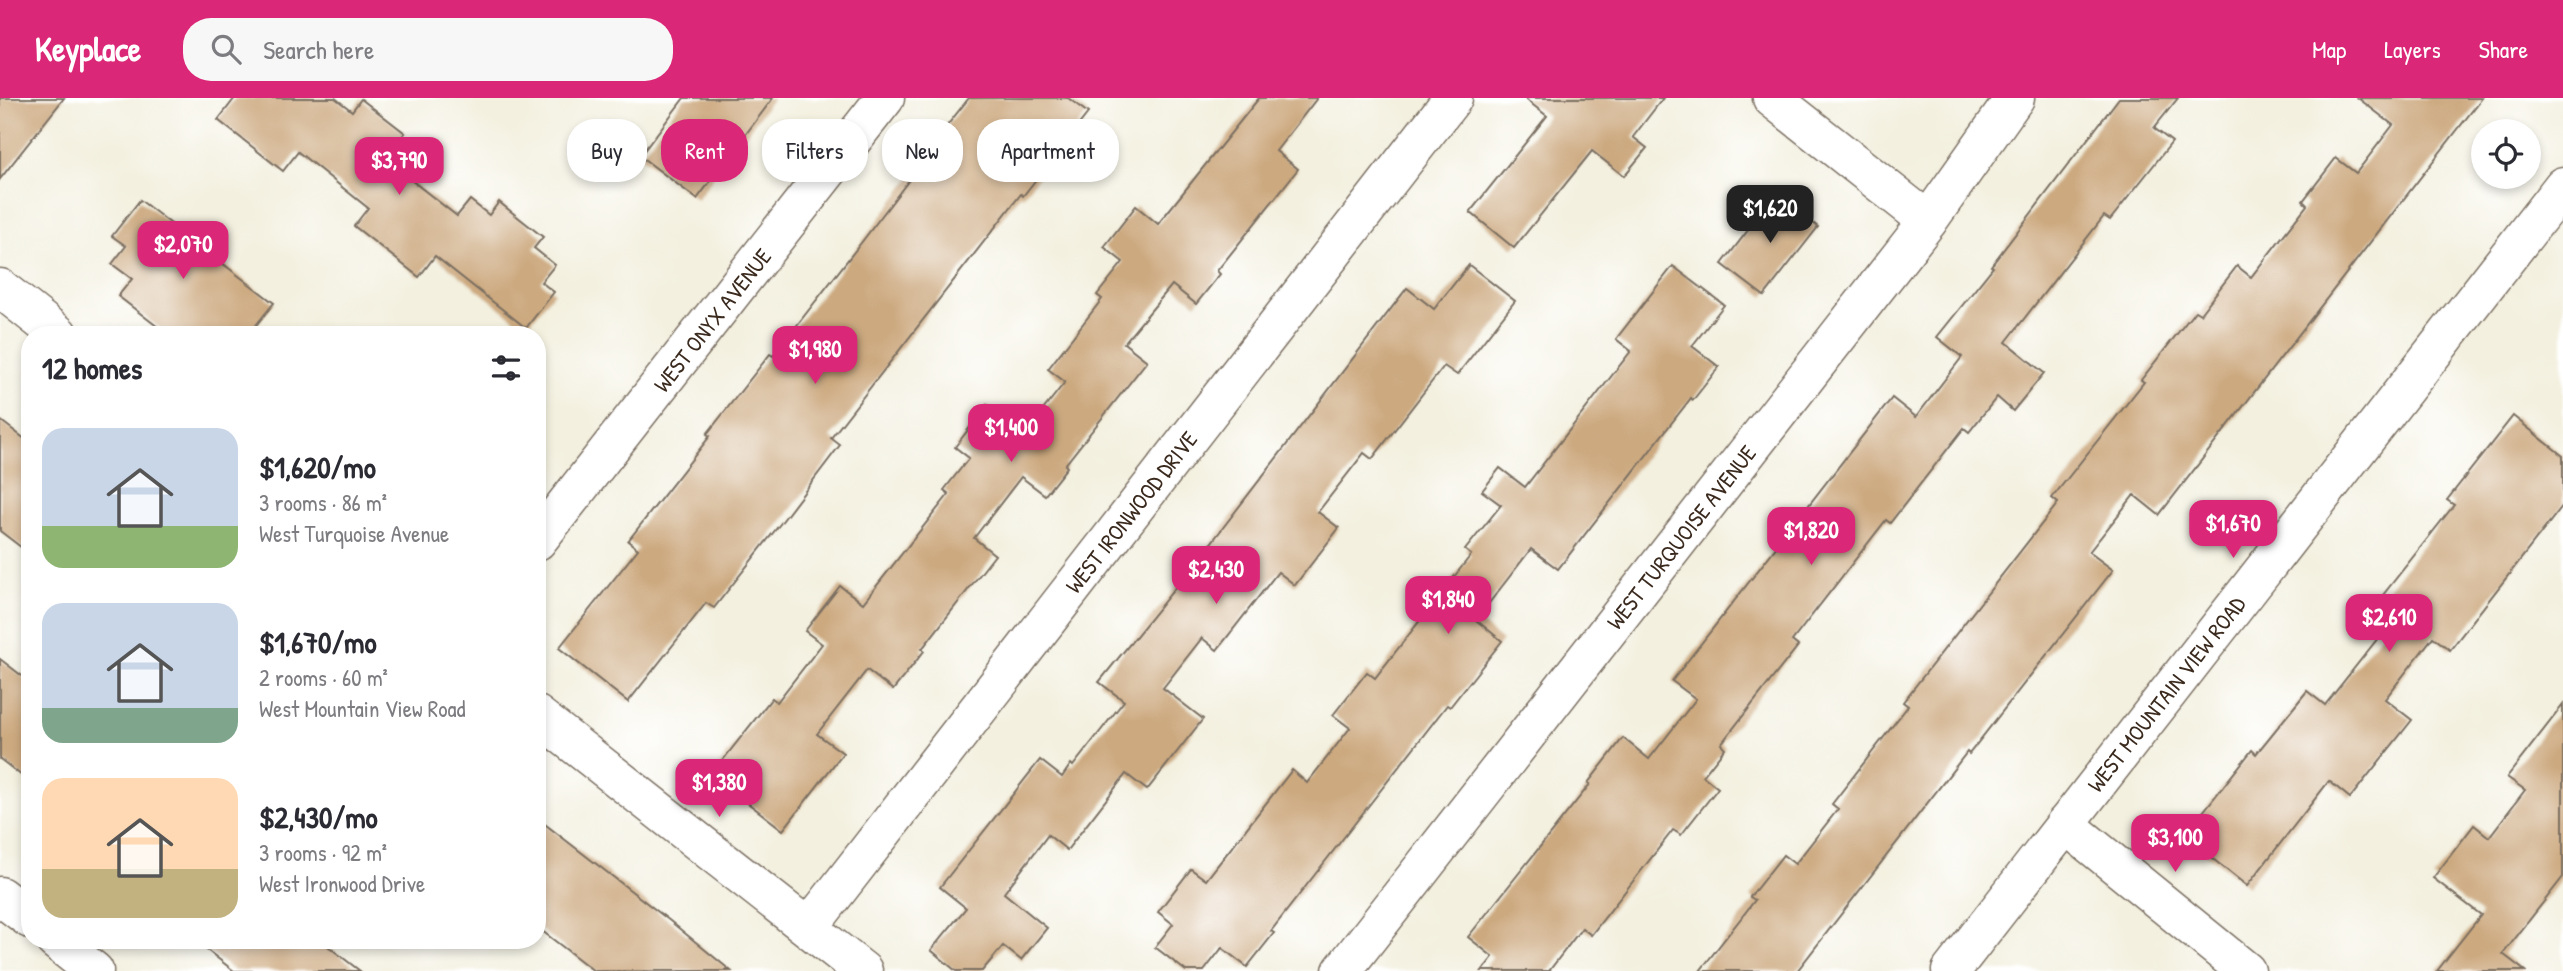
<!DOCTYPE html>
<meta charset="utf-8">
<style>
:root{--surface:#fff;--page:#f7f7f7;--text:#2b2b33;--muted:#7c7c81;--accent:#db2777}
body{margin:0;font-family:"Patrick Hand",sans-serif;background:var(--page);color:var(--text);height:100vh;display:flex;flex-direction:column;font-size:26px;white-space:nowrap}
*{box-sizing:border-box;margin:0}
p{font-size:23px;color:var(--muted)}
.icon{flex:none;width:38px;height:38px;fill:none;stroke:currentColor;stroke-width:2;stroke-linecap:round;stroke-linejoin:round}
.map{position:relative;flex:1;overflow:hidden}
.details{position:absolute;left:21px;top:228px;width:525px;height:623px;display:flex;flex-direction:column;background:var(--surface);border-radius:28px;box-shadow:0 4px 10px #0003}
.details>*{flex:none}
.banner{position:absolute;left:567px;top:21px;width:665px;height:63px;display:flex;gap:14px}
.buttons{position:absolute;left:2471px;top:21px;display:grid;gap:14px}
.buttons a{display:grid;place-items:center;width:70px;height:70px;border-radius:50%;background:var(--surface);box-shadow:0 4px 10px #0003;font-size:35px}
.price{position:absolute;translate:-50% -60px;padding:0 16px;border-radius:14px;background:var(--accent);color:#fff;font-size:23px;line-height:46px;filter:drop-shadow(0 2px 4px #0008)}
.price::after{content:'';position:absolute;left:50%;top:42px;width:21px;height:16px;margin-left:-10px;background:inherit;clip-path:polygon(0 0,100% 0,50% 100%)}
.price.active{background:#222;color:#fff}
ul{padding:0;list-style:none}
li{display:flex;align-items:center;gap:21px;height:175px;padding:0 21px}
li span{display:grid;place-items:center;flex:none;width:196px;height:140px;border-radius:21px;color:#555}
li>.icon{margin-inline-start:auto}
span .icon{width:84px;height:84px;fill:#fffc;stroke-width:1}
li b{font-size:30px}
h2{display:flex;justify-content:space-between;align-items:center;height:84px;padding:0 21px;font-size:30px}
.pill{padding:0 24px;border-radius:28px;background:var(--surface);box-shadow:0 4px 10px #0003;font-size:24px;line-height:63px}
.pill.active{background:var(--accent);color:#fff}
header{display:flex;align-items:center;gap:42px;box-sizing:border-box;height:98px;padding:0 35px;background:var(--accent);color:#fff}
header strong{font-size:33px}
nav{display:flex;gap:38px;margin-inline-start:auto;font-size:24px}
.search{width:490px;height:63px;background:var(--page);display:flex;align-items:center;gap:18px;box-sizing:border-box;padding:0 24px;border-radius:28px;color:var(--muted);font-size:26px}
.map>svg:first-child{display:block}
.building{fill:#cca97f}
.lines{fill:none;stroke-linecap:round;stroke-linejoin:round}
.minor-casing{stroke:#7b6f62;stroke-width:41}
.minor{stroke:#fff;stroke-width:38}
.labels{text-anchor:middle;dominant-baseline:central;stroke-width:6;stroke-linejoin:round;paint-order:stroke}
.street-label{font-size:23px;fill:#3b2a1e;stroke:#fff}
</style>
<header>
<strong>Keyplace</strong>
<div class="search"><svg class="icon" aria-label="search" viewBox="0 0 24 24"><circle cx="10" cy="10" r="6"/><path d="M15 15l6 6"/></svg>Search here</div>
<nav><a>Map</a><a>Layers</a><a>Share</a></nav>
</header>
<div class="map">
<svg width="2563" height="873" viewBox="0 0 2563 873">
<rect width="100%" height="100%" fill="#fff"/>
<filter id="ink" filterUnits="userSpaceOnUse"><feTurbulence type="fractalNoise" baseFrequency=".0143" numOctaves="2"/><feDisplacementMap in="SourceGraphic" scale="14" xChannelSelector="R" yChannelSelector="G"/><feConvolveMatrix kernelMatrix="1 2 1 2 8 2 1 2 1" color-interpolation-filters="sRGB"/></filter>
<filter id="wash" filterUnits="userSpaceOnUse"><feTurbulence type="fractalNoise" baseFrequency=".00686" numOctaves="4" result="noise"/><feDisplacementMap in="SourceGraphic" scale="28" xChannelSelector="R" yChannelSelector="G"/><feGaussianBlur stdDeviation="1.57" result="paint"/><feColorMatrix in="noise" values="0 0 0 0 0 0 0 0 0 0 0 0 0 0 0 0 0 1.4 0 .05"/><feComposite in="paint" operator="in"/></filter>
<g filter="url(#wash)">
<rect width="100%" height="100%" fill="#f3f0df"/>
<g id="blocks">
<g class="building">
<path d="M0,0H64L0,81Z"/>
<path d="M235,0H335L352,13L361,1L405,35L395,47L416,64L406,78L457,118L470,102L489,117L499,104L543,139L534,150L555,167L541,184L554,194L526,230L435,158L419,179L354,128L368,110L298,54L283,73L218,22Z"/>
<path d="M684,0H773L697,101L640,58Z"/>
<path d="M969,0H1068L1088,15L1023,98L1021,96L831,340L840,347L780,426L714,510L706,505L628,604L559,550L638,451L628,443L710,338L707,336L770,256L773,258L864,141L944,36L942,34Z"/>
<path d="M1259,0H1317L1276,53L1298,71L1217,173L1220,176L1196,206L1172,187L1124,245L1147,263L1065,367L1067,369L1045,397L1021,379L974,440L995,457L922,551L924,553L893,592L867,572L817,636L843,655L783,732L711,677L772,600L777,604L822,546L805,533L840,488L863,505L949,396L944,392L969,360L955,349L987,307L1024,336L1065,284L1048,271L1102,201L1097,197L1123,164L1104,149L1136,108L1158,126Z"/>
<path d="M1524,0H1663L1633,39L1647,50L1624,78L1592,53L1514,150L1470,114L1547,18Z"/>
<path d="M2119,0H2178L2154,30L2172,44L2110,122L2104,118L2006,244L2044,275L2013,313L1997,299L1969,334L1964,330L1890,425L1886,422L1792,543L1798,548L1721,646L1725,650L1703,678L1718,690L1681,737L1673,732L1591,837L1582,830L1549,873H1482L1493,859L1468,839L1590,686L1588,685L1623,640L1649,661L1696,601L1672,583L1892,300L1916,319L1962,259L1937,239L1993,169L1991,168Z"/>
<path d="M2358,0H2482L2159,417L2134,397L2089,454L2113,472L1969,656L1967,654L1797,873H1700L1755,802L1750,799L1783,757L1795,766L1838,711L1832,706L1908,608L1903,604L2058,405L2052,400L2144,284L2141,282L2195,213L2200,216L2237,168L2251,179L2307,107L2303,103L2336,60L2356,75L2393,27Z"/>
<path d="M1776,96L1818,129L1764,198L1722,166Z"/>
<path d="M140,102L274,205L249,236H167L118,198L132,181L112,166L126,148L112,138Z"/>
<path d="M1469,167L1515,203L1457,277L1444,268L1372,361L1364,355L1318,414L1339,430L1295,487L1278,474L1217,552L1202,540L1163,590L1203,621L1147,692L1126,676L1067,752L1048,737L1004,795L1047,830L1021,862L1003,848L982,873H956L931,852L966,810L940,789L1040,662L1062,679L1071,666L1073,668L1124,603L1099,584L1205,453L1407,190L1434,211Z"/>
<path d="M1673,168L1724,207L1692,248L1719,269L1693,302L1691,300L1558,471L1531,451L1476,522L1502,543L1450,609L1447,607L1366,711L1271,833L1274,835L1247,869L1222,850L1204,873H1186L1155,849L1173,826L1158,814L1191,771L1206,782L1292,672L1307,685L1350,630L1333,617L1367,574L1375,580L1471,457L1465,452L1501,407L1482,393L1500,370L1525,389L1631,253L1616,241Z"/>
<path d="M2513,318L2563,358V407L2450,552L2433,539L2385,601L2412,622L2350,700L2329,683L2247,788L2184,738L2252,652L2256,656L2307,593L2325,607L2382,535L2364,521L2454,407L2447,402Z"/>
<path d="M0,322L30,345V456L0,433Z"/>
<path d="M0,561L30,584V684L0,661Z"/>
<path d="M2563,607V779L2503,856L2525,873H2437L2481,817L2433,780L2474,727L2489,739L2525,692L2507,679Z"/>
<path d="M537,720L670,823L731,873H594L537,829Z"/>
<path d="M194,842H320L360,873H234Z"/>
</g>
</g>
</g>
<g filter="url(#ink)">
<use href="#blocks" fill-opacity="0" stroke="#7b6f62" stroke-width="2"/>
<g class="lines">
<defs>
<g id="minor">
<path d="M1772,0L1928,123"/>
<path d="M0,190L58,236"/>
<path d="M537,443L885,0"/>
<path d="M537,617L863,873"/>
<path d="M2065,726L2246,873"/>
<path d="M0,798L30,821"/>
<path d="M809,829L1453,0"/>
<path d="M55,842L94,873"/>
<path d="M1342,873L1928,123L2015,0"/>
<path d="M1951,873L2563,88"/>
</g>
</defs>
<use href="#minor" class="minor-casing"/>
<use href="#minor" class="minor"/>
</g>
</g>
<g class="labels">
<g class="street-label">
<text transform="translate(712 222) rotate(-52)">WEST ONYX AVENUE</text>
<text transform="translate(1131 414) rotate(-52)">WEST IRONWOOD DRIVE</text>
<text transform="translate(1681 439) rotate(-52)">WEST TURQUOISE AVENUE</text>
<text transform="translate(2166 596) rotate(-52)">WEST MOUNTAIN VIEW ROAD</text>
</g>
</g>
</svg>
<div class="buttons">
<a><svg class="icon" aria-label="locate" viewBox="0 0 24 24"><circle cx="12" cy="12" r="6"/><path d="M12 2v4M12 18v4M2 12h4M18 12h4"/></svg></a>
</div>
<b class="price" style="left:399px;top:99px">$3,790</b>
<b class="price active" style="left:1770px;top:147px">$1,620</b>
<b class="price" style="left:183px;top:183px">$2,070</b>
<b class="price" style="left:815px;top:288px">$1,980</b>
<b class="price" style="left:1011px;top:366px">$1,400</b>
<b class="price" style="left:2233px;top:462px">$1,670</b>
<b class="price" style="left:1811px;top:469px">$1,820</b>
<b class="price" style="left:1216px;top:508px">$2,430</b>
<b class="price" style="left:1448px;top:538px">$1,840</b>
<b class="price" style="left:2389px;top:556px">$2,610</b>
<b class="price" style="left:719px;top:721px">$1,380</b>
<b class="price" style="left:2175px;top:776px">$3,100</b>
<div class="banner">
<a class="pill">Buy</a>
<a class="pill active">Rent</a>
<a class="pill">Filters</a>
<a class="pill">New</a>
<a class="pill">Apartment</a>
</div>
<section class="details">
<h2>12 homes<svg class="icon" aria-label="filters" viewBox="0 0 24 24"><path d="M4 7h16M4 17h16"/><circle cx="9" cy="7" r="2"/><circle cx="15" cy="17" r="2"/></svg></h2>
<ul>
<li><span style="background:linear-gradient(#c9d6e8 70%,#8fb573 0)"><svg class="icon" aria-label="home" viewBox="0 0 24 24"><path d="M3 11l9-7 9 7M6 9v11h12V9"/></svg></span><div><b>$1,620/mo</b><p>3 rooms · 86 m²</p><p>West Turquoise Avenue</p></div></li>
<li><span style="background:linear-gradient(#c9d6e8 75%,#7fa58c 0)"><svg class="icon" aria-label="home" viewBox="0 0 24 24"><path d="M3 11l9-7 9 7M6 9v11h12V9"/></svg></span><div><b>$1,670/mo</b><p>2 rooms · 60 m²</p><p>West Mountain View Road</p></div></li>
<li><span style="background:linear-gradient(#ffd9b3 65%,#c2b280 0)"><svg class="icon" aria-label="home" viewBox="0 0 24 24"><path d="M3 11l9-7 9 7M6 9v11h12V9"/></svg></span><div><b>$2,430/mo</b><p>3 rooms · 92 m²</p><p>West Ironwood Drive</p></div></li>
</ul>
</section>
</div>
